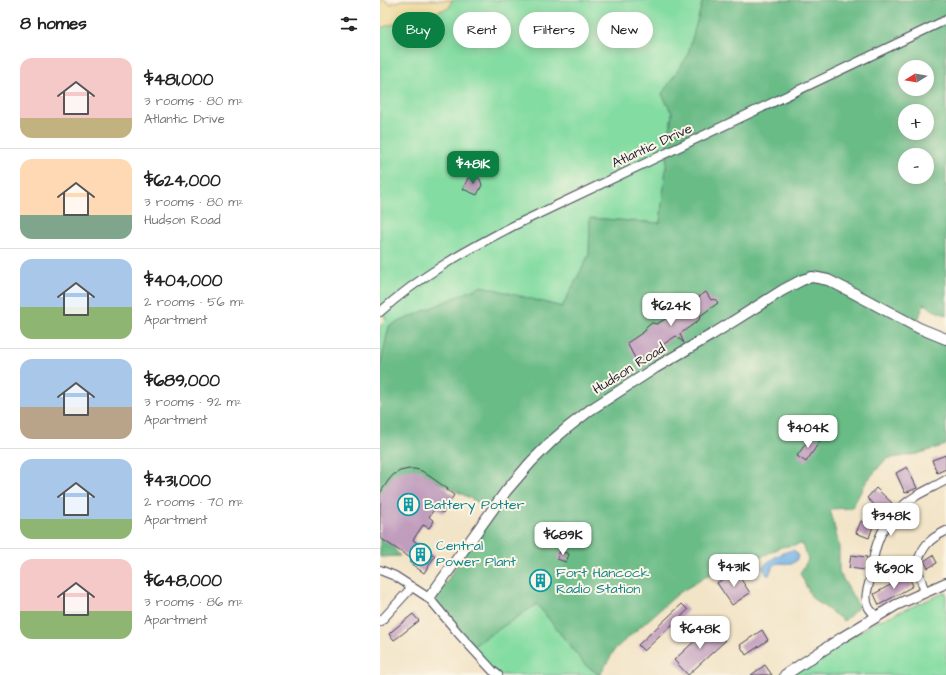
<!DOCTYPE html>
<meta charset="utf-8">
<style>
:root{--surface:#fff;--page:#f6f6f6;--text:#222;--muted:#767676;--line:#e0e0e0;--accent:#0b8043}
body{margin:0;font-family:"Architects Daughter",sans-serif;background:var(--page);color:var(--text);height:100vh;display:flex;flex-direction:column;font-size:15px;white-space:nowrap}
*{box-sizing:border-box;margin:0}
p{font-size:13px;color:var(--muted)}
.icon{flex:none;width:22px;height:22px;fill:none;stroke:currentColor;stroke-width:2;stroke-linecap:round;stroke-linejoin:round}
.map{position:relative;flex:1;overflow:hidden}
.details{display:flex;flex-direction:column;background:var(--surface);width:380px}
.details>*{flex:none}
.hud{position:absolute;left:12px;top:12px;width:380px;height:36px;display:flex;gap:8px}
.needle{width:26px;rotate:259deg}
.fabs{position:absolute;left:518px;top:60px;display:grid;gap:8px}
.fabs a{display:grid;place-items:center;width:36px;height:36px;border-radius:50%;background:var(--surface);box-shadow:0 2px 10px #0003;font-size:20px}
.price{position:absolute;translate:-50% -34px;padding:0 9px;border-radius:8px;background:#fff;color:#222;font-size:13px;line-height:26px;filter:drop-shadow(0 1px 2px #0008)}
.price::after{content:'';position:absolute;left:50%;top:24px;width:12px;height:9px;margin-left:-6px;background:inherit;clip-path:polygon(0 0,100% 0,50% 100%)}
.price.selected{background:var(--accent);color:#fff}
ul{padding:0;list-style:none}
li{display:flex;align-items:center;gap:12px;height:100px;padding:0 20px}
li+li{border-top:1px solid var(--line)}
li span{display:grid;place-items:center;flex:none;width:112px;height:80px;border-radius:12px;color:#555}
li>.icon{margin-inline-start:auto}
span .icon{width:48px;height:48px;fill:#fffc;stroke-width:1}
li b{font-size:17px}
h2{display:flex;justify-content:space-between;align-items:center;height:48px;padding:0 20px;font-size:17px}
.pill{padding:0 14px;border-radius:18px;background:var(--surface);box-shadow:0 2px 10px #0003;font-size:14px;line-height:36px}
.pill.selected{background:var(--accent);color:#fff}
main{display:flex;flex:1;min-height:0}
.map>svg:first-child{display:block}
.green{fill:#83dca1;stroke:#527f6e}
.forest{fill:#6abc87;stroke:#466f61;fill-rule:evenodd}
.sand{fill:#eeda9e;stroke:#887e6c}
.water{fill:#73b2e6;stroke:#4a6a90}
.building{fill:#c09cbd}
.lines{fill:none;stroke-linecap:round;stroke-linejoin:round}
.minor-casing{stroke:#413f50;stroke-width:10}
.tertiary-casing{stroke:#413f50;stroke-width:12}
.minor{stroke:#fff;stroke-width:8}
.tertiary{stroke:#fff;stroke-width:10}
.labels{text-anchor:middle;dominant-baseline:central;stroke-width:4;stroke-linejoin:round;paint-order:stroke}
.street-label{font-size:14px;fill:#22223b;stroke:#fcf5e5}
.culture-label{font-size:14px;fill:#0d838f;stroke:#fcf5e5;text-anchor:start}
</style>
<main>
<section class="details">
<h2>8 homes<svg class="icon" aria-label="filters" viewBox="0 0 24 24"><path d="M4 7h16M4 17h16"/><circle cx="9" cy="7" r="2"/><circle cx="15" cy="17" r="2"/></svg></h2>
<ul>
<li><span style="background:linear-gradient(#f6c9c9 75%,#c2b280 0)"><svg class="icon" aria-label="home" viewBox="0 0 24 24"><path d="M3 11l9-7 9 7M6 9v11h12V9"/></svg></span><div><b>$481,000</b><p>3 rooms · 80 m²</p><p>Atlantic Drive</p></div></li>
<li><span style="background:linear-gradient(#ffd9b3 70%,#7fa58c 0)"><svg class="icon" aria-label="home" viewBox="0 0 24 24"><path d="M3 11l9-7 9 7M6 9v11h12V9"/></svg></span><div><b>$624,000</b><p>3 rooms · 80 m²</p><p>Hudson Road</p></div></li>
<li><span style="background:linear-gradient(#a9c7e8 60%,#8fb573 0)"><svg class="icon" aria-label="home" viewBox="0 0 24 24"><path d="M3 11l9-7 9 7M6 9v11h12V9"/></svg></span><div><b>$404,000</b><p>2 rooms · 56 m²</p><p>Apartment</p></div></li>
<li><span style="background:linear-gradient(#a9c7e8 60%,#b9a48a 0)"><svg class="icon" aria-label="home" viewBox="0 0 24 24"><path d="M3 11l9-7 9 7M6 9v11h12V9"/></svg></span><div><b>$689,000</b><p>3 rooms · 92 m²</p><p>Apartment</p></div></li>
<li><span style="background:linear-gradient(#a9c7e8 75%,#8fb573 0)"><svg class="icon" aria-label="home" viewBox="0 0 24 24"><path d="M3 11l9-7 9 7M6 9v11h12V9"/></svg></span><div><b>$431,000</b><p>2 rooms · 70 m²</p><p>Apartment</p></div></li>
<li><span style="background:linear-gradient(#f6c9c9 65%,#8fb573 0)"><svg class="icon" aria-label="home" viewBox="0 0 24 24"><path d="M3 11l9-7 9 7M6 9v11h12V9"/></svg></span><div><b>$648,000</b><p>3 rooms · 86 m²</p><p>Apartment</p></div></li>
</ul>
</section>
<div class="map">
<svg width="566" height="675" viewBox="0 0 566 675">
<rect width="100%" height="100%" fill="#fcf5e5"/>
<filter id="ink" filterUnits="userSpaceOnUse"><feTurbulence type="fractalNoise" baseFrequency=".025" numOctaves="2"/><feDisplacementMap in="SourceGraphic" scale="8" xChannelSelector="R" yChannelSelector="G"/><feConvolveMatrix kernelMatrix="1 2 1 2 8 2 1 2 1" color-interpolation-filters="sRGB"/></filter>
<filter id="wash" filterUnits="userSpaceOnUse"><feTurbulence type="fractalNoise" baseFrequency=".012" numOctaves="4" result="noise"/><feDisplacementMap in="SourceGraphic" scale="16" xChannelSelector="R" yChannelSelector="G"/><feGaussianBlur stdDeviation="0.9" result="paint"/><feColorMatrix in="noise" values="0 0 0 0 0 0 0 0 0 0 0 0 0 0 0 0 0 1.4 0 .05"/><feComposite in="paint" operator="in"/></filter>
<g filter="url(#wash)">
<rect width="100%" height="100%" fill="#f2e4c7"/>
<g class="green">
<path d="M72,0H323L307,57L282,94L292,113L280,223L210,218L209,255L182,307L102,286L9,326L0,368V326L6,320L0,306V28L69,8Z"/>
<path d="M566,592V675H411L494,623Z"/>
<path d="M157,604L205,665L220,675H113L90,648Z"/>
</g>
<g class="forest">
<path d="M323,0H566V315L553,310L544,303L535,330L566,342V445L537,454L506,459L486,482L472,508L450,509L459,546V572L479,607L464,621L432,598L420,573L428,560L422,544L401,547L375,560L365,553L299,593L235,649L220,675L205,665L157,604L90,648L53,604L111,509L43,474L0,505V368L9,326L102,286L182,307L209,255L210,218L280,223L292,113L282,94L307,57ZM525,67H547V89H525ZM525,111H547V133H525ZM525,155H547V177H525Z"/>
<path d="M0,531L20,556L0,557Z"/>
</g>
<path class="sand" d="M0,0H4L11,4L22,0H72L69,8L0,28Z"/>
<path class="water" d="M414,550L418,555L417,559L415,562C400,567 396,556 389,575H387L382,567C391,559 403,551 414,550Z"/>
<g id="blocks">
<g class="building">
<path d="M94,176L100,179L102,185L97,195L83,189L88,178Z"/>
<path d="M326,292L331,300L335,299L338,303L320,316L319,320L300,334L304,343L296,336L263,358L261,356L256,360L247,343L265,331L266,328L269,325L272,323L277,324L298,311L299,306L302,303L307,301L311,302Z"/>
<path d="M431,436L440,441L426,462L417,456Z"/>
<path d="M566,455V469L557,473L552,460Z"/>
<path d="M527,467L537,488L525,493L516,473Z"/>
<path d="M29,469H35L42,471L68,489L67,490L74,495L63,513L55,508L49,517L54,521L49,528L43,525L33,540L55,556L44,573L30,563L32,559L0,538V493L8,481L13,475L20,471Z"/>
<path d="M496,488L512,503L503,513L487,498Z"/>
<path d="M481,521L493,526L489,538L476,533Z"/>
<path d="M180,551L189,554L186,562L177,559Z"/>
<path d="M471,555L487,557L485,570L469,568Z"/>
<path d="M553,555L557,563L548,568L544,561Z"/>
<path d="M355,570L370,593L352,605L337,583Z"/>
<path d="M528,575L533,586L499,605L494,594Z"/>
<path d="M302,604L308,610L264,651L258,645Z"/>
<path d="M33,614L39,621L17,638L14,640L9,634L12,631Z"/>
<path d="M331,626L345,641L308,675L294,660Z"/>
<path d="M382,630L388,640L366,655L360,645Z"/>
<path d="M385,665L392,675H371Z"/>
</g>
</g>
</g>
<g filter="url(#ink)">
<use href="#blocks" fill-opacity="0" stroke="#413f50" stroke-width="1"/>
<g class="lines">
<defs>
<g id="minor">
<path d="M0,312C40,276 85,251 133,226L566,20"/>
<path d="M0,570L15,576L49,598L79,634L113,671L118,675"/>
<path d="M545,592L536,565C543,547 547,540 566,531"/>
<path d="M497,617C494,614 491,611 489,608C483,596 489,587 491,575C492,567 493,559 495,551C501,527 515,509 536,496C546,490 556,486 566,480"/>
<path d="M0,622L32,587"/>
</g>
<g id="tertiary">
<path d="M49,598L126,491L151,462L173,440L187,428L210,410L275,368L333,334L403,290L422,280L432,277L438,278L448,280L466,289L539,328L566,339"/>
<path d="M405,675L463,637L516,605L566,583"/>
</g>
</defs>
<use href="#minor" class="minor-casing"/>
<use href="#tertiary" class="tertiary-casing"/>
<use href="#minor" class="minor"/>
<use href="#tertiary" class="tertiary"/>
</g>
</g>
<defs>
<symbol id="building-ring" viewBox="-11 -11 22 22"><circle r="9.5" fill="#fcf5e5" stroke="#0f9aa8" stroke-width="1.5"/><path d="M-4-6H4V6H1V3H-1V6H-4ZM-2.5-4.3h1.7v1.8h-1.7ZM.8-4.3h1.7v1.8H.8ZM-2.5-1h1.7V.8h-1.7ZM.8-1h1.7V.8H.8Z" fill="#0f9aa8"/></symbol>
</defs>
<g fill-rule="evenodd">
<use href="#building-ring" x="16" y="492" width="25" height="25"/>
<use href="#building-ring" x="28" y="542" width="25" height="25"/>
<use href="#building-ring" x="148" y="568" width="25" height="25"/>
</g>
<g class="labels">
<g class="street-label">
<text transform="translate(272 146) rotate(-25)">Atlantic Drive</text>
<text transform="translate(249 369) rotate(-32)">Hudson Road</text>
</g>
<g class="culture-label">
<text x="44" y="505">Battery Potter</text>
<text x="56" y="546">Central<tspan x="56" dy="16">Power Plant</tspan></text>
<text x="176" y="573">Fort Hancock<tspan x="176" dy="16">Radio Station</tspan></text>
</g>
</g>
</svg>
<div class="fabs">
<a><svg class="needle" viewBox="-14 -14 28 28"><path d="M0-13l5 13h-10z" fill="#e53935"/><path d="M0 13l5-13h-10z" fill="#767676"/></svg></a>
<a>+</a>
<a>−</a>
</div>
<b class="price selected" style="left:93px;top:185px">$481K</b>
<b class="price" style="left:291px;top:327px">$624K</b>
<b class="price" style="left:428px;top:449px">$404K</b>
<b class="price" style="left:511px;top:537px">$348K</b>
<b class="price" style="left:183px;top:556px">$689K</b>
<b class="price" style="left:354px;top:588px">$431K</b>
<b class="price" style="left:514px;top:590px">$690K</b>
<b class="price" style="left:320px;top:650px">$648K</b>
<div class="hud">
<a class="pill selected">Buy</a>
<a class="pill">Rent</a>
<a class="pill">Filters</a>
<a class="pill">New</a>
</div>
</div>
</main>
